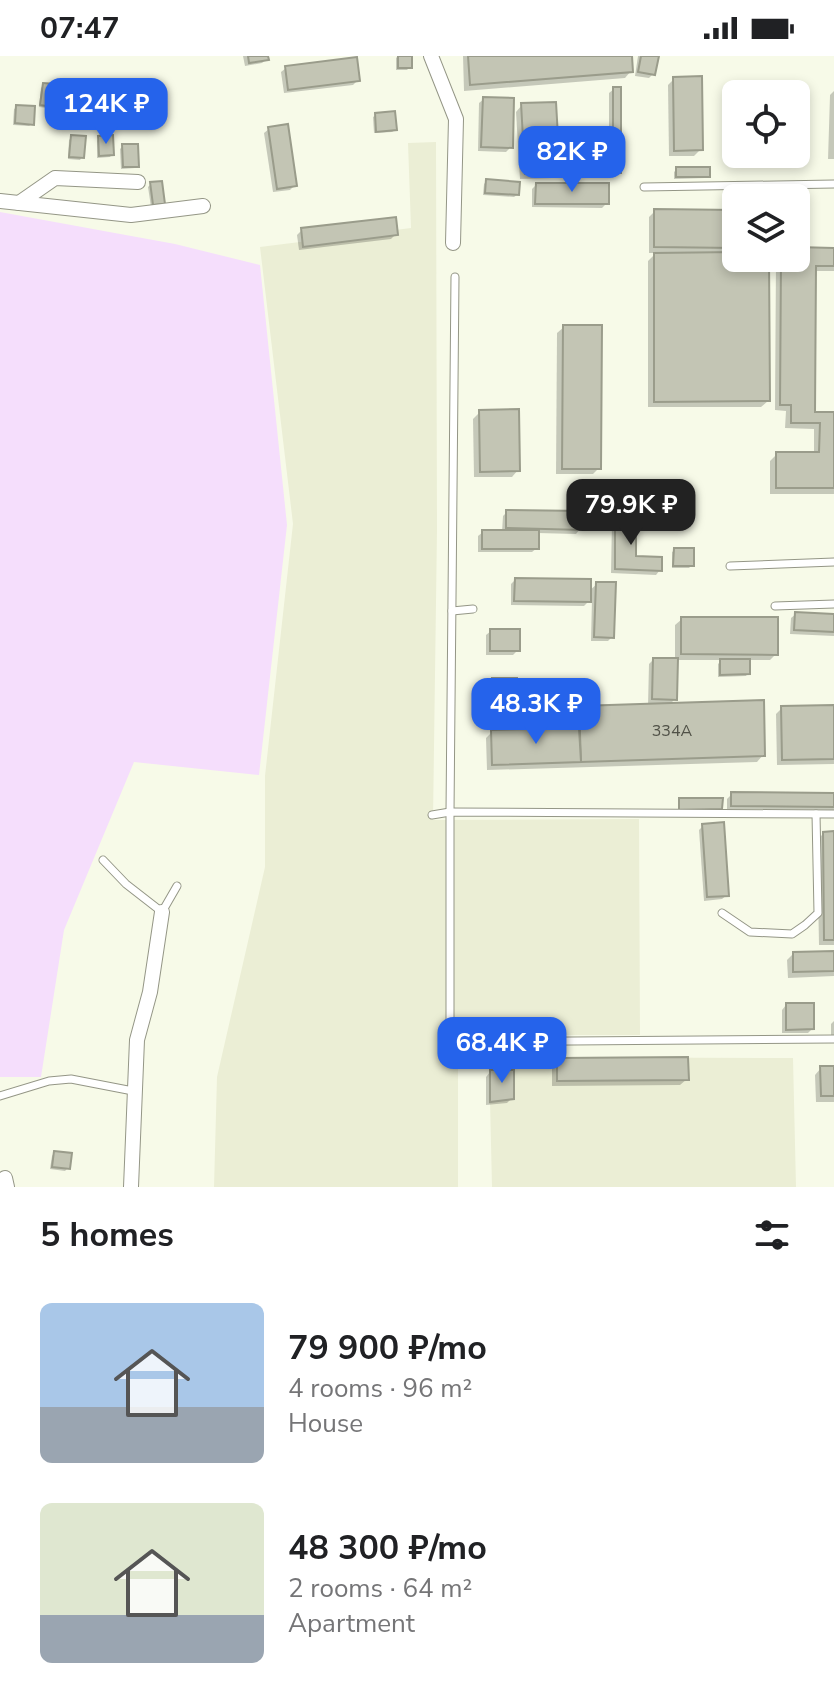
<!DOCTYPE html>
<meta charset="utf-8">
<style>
:root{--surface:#fff;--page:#f6f6f6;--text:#202124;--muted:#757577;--accent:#2563eb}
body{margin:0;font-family:"Nunito Sans",sans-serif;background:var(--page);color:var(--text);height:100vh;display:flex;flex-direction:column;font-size:30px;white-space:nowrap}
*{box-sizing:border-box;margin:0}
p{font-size:26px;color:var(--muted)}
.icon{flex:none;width:44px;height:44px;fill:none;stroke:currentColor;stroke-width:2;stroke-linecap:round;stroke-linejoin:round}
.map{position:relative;height:1131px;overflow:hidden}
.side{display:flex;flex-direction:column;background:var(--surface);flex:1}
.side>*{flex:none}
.buttons{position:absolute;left:722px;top:24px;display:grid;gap:16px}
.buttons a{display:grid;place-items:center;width:88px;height:88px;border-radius:12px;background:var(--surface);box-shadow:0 4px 12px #0003;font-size:40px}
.price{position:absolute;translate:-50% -68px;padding:0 18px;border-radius:16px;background:var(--accent);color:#fff;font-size:26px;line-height:52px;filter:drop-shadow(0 2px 4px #0008)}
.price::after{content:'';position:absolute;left:50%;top:48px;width:24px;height:18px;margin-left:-12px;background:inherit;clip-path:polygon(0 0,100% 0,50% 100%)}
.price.active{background:#222;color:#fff}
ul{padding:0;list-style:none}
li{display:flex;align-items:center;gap:24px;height:200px;padding:0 40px}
li span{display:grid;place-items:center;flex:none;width:224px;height:160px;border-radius:12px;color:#555}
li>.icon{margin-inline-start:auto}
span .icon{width:96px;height:96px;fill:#fffc;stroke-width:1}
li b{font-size:34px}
h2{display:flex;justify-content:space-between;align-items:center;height:96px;padding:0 40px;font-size:34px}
.status{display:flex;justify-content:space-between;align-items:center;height:56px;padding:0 40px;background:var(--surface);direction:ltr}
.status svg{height:22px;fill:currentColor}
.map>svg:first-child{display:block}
.built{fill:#ebeed5}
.green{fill:#f5defc}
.shadow{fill:#0003}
.building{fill:#c3c5b4;stroke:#9a9c8b;stroke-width:2}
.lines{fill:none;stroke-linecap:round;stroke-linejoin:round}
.service-casing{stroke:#949686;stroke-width:9}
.minor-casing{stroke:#949686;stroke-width:16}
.service{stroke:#fff;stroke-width:7}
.minor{stroke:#fff;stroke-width:14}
.labels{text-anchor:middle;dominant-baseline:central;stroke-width:8;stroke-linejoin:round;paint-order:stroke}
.number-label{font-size:16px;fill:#505147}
</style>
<div class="status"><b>07:47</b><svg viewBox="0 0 49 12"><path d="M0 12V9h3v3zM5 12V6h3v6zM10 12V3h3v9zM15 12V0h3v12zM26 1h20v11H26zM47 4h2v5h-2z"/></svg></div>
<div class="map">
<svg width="834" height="1131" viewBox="0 0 834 1131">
<rect width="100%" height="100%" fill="#f7fae8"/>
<g class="built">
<path d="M436,86L437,474L433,764L639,763L640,979H458V1131H214L217,1021L265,811V720L293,468L260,191L411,172L408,87Z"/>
<path d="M489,1001L793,1002L796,1131H492Z"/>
</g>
<path class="green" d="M0,156L175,188L260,209L287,469L259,719L134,706L64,874L41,1021H0Z"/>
<g class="shadow">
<path d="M243,0H266L267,3L262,7L245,10Z"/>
<path d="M398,0H410V11L407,14H396V2Z"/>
<path d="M463,0H630L631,15L625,22L464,35Z"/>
<path d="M638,0H657L653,18L649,22L635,20Z"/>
<path d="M286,12L358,24L353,29L284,37L281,16Z"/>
<path d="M674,23L701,93L694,100H669L668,29Z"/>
<path d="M44,29L50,50L47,52L39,51L41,32Z"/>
<path d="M614,33L619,116L615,121H609V37Z"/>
<path d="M834,35V103H828L830,39Z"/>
<path d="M484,43L511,91L506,96L478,95L479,47Z"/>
<path d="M522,49L558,115L552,122L520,123L516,56Z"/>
<path d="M17,51L32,68L29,70L13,69L14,53Z"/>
<path d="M376,59L395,74L392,76L374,77L373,61Z"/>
<path d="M269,73L295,129L290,134L273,136L264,77Z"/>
<path d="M72,81L82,101L80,104L68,103L69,84Z"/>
<path d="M99,82L112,98L110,101L97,102V85Z"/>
<path d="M123,90L137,110L135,112L121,113L120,93Z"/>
<path d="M677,113L708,120L705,122L674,123V116Z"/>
<path d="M487,125L517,139L514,141L483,139L484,128Z"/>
<path d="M151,128L161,150L151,151L148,131Z"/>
<path d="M536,129L607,147L602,152L532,151V133Z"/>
<path d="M655,155H736V202H767L768,345L761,351H648V205L656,197H649V161Z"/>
<path d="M302,174L396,178L391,183L299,194L297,179Z"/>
<path d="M796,193L834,194V215H814L813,358H834V438H770V405L777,398H814V373L785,372L786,355L775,354L776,202H796Z"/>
<path d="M564,271L599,412L593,418H556L557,277Z"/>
<path d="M480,356L518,414L512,421H474L473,363Z"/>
<path d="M507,456L580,473L576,478L537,477V492L532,496H478V480L483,476H502L503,460Z"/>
<path d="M616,460L634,502L660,514L656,519L611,517L612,465Z"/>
<path d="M675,494L692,509L689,512H672V496Z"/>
<path d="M515,524L589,535L597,528L612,581L608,585H591L592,542L584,550L511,549V528Z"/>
<path d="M796,558L834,560V580L790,578L791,562Z"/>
<path d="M682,563L776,598L770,604H748V617L746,620L718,621V608L722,604H676L675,643L669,649L763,699L757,706L487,714L486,682L492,676L574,674L573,658L580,652L648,650L649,608L653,604H675V569Z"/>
<path d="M491,575L518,594L513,599H486V579Z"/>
<path d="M493,624L516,643L513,645L491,646L490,626Z"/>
<path d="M834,651V708L777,709L776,658L782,652Z"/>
<path d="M732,738L834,739V754L727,753V743Z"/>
<path d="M703,770L727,839L722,843L704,845L699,774Z"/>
<path d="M834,777V889H819L817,784L823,778Z"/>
<path d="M834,897V920L788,922L787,904L793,898Z"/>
<path d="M786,949L812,973L808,977H782V954Z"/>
<path d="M834,965V982H831V968Z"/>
<path d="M558,1004L687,1023L680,1029L552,1030V1011Z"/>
<path d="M821,1012H834V1046H816L815,1019Z"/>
<path d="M490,1016L512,1042L507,1047L486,1049V1021Z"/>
<path d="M54,1097L68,1112L65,1115L50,1113L52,1100Z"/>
</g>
<g class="building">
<path d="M248,0H268L269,4L249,7Z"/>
<rect x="398" y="0" width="14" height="12"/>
<path d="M468,0H632L633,16L470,29Z"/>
<path d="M641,0H659L655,19L638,16Z"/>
<path d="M357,1L360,25L288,34L285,10Z"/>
<path d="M702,20L703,94L674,95L673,21Z"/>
<path d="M43,27L55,28L52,51L40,49Z"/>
<rect x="613" y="31" width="8" height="86"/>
<path d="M483,41L514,42L513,92L481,91Z"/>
<path d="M556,46L560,116L525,118L521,47Z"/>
<path d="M16,49L35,50L34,69L15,67Z"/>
<path d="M395,55L397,74L376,76L375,57Z"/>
<path d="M288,68L297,130L277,133L268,71Z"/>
<path d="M71,79L86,80L84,102L69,101Z"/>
<path d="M113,79L114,99L99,100L98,80Z"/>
<path d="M122,88H138L139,111H123Z"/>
<rect x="676" y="111" width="34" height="10"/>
<path d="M486,123L520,126L519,139L485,137Z"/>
<path d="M162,125L165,148L153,149L150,126Z"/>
<path d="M536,127H609V148H535Z"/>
<path d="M654,153L736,154V192L654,191Z"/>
<path d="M396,161L398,179L303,191L301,172Z"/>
<path d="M796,191L834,192V210H816L815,356H834V432H776V396H819L820,367H791V349H780L781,202H796Z"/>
<path d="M736,196V202H769L770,345L654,346V197Z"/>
<path d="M563,269H602L601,413H562Z"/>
<path d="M519,353L520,415L480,416L479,354Z"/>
<path d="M506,454L583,455L582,474L506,472Z"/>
<path d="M615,458L636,459V500L662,501V515L615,513Z"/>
<rect x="482" y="474" width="57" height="19"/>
<path d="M674,492H694V510H673Z"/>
<path d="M515,522L591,523V546L514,545Z"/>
<path d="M596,526H616L614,582L594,581Z"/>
<path d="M795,556L834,558V576L794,574Z"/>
<path d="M681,561H778V599L681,598Z"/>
<rect x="490" y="573" width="30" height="22"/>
<path d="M653,602H678L677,644L652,643Z"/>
<path d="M720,603H750V618L720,619Z"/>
<path d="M492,622H517L518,643L493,644Z"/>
<path d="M764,644L765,700L581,706L579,650Z"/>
<path d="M834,649V703L782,704L781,650Z"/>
<path d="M579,672L581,706L492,709L491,674Z"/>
<path d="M731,736L834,737V751L731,750Z"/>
<path d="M679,742H723L722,753L679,754Z"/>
<path d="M724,766L729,840L707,841L702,768Z"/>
<path d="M834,775V884H824L823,776Z"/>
<path d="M834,895V915L793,916V896Z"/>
<path d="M786,947H814V973L786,974Z"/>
<path d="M688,1001L689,1024L557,1025V1002Z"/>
<path d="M820,1010H834V1040H821Z"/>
<path d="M490,1014H514V1043L490,1046Z"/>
<path d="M54,1095L72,1097L70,1113L52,1111Z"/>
</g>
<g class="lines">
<defs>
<g id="service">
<path d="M644,131L834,128"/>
<path d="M455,221L450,756V986L834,983"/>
<path d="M730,510L834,506"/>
<path d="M775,550L834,548"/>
<path d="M452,555L473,553"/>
<path d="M432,759L450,756L834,758"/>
<path d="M103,804L126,828L162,856L177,830"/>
<path d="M722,857L750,876L792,878L805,869L818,857L816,758"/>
<path d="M0,1040L49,1025L71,1023L133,1035"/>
</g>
<g id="minor">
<path d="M431,0L456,63L453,187"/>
<path d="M0,145L131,159L203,150"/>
<path d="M19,147L55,122L138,126"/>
<path d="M5,1122L7,1131"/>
<path d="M131,1131L137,984L150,936L162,856"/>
</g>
</defs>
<use href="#service" class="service-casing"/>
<use href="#minor" class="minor-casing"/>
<use href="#service" class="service"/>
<use href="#minor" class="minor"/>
</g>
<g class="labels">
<g class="number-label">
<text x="672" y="675">334А</text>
</g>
</g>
</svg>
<div class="buttons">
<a><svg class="icon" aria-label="locate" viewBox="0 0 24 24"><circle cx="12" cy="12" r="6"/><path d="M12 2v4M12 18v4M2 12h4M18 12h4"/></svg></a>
<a><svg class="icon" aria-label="layers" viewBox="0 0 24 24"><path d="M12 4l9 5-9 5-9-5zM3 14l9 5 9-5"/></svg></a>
</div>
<b class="price" style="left:106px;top:90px">124K ₽</b>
<b class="price" style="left:572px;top:138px">82K ₽</b>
<b class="price active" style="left:631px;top:491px">79.9K ₽</b>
<b class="price" style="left:536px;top:690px">48.3K ₽</b>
<b class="price" style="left:502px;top:1029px">68.4K ₽</b>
</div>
<section class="side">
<h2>5 homes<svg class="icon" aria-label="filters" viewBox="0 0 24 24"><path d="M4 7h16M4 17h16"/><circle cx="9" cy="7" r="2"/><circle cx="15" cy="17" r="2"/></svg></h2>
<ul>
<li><span style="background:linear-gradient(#a9c7e8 65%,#9aa5b1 0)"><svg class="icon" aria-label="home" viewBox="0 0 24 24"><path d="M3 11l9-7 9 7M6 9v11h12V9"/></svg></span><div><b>79 900 ₽/mo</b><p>4 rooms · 96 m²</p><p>House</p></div></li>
<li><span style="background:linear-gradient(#dfe7d0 70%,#9aa5b1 0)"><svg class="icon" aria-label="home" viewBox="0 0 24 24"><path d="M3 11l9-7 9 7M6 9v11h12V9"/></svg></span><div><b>48 300 ₽/mo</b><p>2 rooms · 64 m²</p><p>Apartment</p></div></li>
</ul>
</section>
